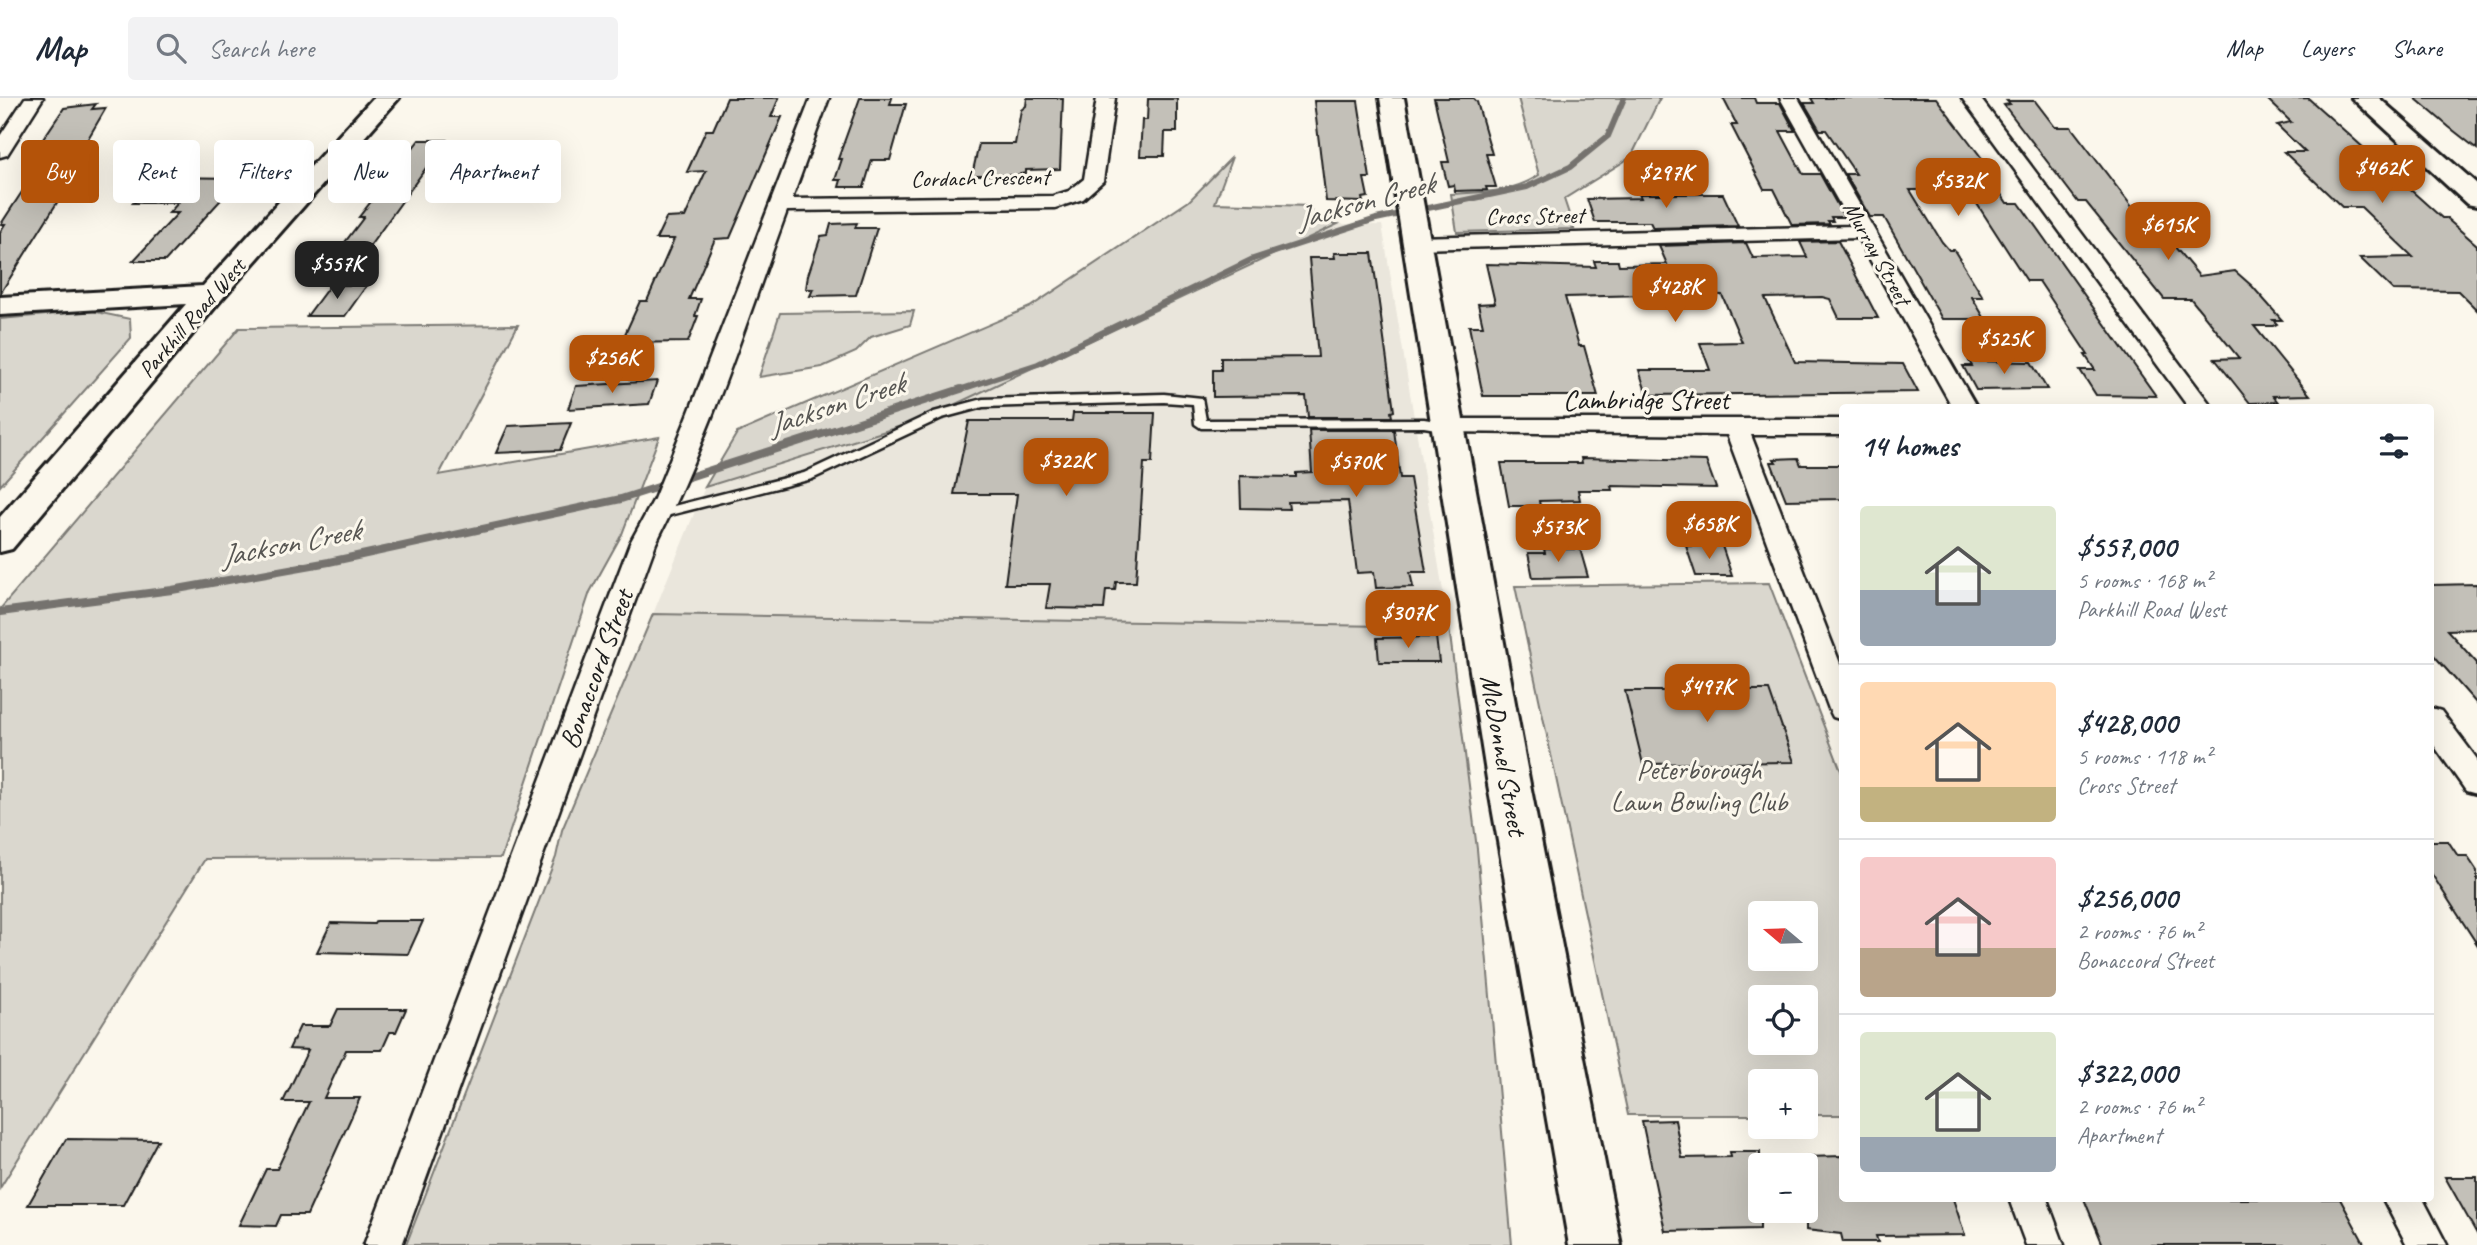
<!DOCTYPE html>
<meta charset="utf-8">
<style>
:root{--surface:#fff;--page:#f2f2f3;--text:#1f2937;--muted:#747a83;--line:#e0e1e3;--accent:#b45309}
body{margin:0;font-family:Caveat,sans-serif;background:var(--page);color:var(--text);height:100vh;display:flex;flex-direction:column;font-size:26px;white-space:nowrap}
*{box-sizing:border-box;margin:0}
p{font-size:23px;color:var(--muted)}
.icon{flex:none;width:38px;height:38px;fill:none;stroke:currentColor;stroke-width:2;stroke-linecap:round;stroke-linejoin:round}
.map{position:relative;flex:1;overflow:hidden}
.side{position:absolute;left:1839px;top:306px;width:595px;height:798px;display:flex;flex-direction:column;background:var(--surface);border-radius:7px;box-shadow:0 7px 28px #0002}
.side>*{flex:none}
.guide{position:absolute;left:21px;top:42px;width:665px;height:63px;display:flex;gap:14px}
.needle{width:46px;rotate:289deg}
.fabs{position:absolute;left:1748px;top:803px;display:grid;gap:14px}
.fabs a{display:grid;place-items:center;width:70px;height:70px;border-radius:7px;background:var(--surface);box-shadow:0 7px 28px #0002;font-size:35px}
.price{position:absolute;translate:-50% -60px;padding:0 16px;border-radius:14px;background:var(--accent);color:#fff;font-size:23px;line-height:46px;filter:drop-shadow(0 2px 4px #0008)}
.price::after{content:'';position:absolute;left:50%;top:42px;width:21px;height:16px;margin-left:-10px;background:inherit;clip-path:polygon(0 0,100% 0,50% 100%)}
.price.selected{background:#222;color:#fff}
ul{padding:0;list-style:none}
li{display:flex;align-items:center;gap:21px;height:175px;padding:0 21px}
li+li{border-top:2px solid var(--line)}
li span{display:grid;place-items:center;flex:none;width:196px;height:140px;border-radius:7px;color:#555}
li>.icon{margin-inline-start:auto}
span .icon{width:84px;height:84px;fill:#fffc;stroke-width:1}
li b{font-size:30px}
h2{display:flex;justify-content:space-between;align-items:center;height:84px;padding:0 21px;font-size:30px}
.pill{padding:0 24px;border-radius:7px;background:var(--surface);box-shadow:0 7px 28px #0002;font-size:24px;line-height:63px}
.pill.selected{background:var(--accent);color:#fff}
header{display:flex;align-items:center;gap:42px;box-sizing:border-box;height:98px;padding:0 35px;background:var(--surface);border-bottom:2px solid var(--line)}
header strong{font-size:33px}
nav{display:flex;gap:38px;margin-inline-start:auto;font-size:24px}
.search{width:490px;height:63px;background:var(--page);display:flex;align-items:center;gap:18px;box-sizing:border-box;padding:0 24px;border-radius:7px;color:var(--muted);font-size:26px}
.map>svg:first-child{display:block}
.built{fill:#eae6dc}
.green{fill:#dad7ce;stroke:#7b7a75;stroke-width:2;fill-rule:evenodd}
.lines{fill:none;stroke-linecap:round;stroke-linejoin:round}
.stream-far1{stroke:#74726e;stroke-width:6}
.stream{stroke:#74726e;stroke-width:8}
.building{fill:#c3c0b8;stroke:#1c1c1c;stroke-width:2}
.lane-casing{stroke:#1c1c1c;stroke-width:5}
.street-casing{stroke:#1c1c1c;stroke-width:5}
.secondary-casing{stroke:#1c1c1c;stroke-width:6}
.lane{fill:#fbf7ec;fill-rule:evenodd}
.street{fill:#fbf7ec;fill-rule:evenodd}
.secondary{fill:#fbf7ec;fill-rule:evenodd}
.labels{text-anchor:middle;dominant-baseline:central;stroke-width:6;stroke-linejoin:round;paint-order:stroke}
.far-street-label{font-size:23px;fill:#1c1c1c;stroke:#fbf7ec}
.street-label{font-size:28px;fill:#1c1c1c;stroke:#fbf7ec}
.park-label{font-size:28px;fill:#555451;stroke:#fbf7ec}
.water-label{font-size:30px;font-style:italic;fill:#575653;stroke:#fbf7ec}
</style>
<header>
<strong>Map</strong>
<div class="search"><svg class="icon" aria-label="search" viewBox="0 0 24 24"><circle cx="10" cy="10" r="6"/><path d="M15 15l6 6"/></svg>Search here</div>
<nav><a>Map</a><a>Layers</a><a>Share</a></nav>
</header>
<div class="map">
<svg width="2477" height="1147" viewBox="0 0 2477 1147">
<rect width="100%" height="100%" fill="#fbf7ec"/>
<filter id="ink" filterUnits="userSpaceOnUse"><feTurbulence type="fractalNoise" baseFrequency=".0143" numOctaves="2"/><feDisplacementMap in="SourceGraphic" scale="14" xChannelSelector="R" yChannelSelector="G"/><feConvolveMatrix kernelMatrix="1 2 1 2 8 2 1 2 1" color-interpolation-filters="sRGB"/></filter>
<g filter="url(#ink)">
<path class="built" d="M1338,126L1382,127L1449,529L653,516L705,389L924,321Z"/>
<g class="green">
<path d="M1518,0H1660L1631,59L1564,101L1574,131L1457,134L1451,96C1482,94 1512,95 1539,77Z"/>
<path d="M1232,59L1215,105L1310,108L1314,122L1338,126L924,321L705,389L737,335L1030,209L1189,103Z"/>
<path d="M92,213L130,221L131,240L0,388V221Z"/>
<path d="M914,213L910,227L871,239L856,254L822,269L759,279L780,215Z"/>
<path d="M518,227L439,377L659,339L622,436L590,494L501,760L205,761L0,1090V511L239,230Z"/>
<path d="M1769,485L1843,678V1017H1806V984H1760V1017H1628L1515,488ZM1760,816H1806V861H1760ZM1760,900H1806V945H1760Z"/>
<path d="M653,516L1449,529L1477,751L1512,1147H406L556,759L562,732Z"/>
</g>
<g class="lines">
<path class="stream-far1" d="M956,293L1038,266L1253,161L1376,121L1527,89L1570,69L1608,38L1624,0"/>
<path class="stream" d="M0,514L172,492L329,464L621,401L961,291"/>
</g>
<g class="building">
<path d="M727,0H779L771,19H782L730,140L715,141L689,201H701L695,218H698L688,244L621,245L640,203H647L674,141H656L666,120L685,119L706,73L687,74L706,32H713Z"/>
<path d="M860,0H892L890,6H906L890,62H872L864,89H839L841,82H835L842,61H838Z"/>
<path d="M1027,0H1063L1060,71L1026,72V75L1016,77H972L979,46H1015L1021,12L1026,8Z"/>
<path d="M1434,0H1473L1477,4L1492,56H1486L1496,89H1486L1487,92L1455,93L1454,87L1448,88L1442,64H1449Z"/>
<path d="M1723,0H1754L1756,5H1780L1795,33H1780L1803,76H1820L1844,119H1831L1833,123H1828L1830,126L1792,127L1774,91H1764L1731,27H1737Z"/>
<path d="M1811,0H1936L1984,63H1979L2007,105H2019L2156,298L2096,297L2080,272H2095L2085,257H2088L2039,183H2027L1968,92H1910L1942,144L1949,152H1954L1983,199H1972L1985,221H1942L1884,119H1870L1845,76H1856L1826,32H1820L1804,5H1814Z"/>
<path d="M2308,0L2442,120H2446L2477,147V212L2458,193L2393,192L2360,160L2413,159L2361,109H2342L2284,54H2305L2277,27L2291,24L2267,1Z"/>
<path d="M2415,0H2477V51L2449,29Z"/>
<path d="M1148,1H1177V34H1165L1164,58H1140L1142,22H1147Z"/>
<path d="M1314,3H1358L1370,80H1364L1368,99L1362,100L1363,104L1326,103Z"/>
<path d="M2007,3H2035L2055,29H2071L2149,131H2160L2199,178L2235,173L2252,188L2282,222H2273L2277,226L2273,228H2254L2310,297L2273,298L2278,304L2250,305L2215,261L2239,260L2191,201H2164L2086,104H2078L2004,7L2010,6Z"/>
<path d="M96,6L92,11L106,10L79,56L88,55L0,196V134L5,126H1L48,54L33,56L64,10Z"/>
<path d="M419,42H446L367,152H339L364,119H359Z"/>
<path d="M159,79L241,80L165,163H133L178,115H169L178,105H133Z"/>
<path d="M1639,96H1723L1738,128L1653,130L1650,124H1595L1587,101L1641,100Z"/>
<path d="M857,125L855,130H877L856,197L810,198L813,191H806L808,177L821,138L828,137L831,126Z"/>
<path d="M1838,143L1878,220H1839L1830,201L1822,199L1765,200L1795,264L1903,266L1918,294L1647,297L1639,272H1710L1700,245L1742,244L1722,197L1686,196L1565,199L1579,248H1584L1598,298H1483L1469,228H1483L1478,206L1495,205L1486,166L1596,169L1594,163H1618L1619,167L1667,166L1659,148L1746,145L1753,160L1807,159L1800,144Z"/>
<path d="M1334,155H1372L1394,313L1391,314L1392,319H1308L1306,298L1213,299V272H1221V260L1318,259L1309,160H1335Z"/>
<path d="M330,187H367L345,218H307Z"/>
<path d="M1969,263L2031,264L2047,291L1976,292L1963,268H1972Z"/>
<path d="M657,283L649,306L568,311L576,288Z"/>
<path d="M1073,315H1155L1152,365H1144L1136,484H1116L1115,492H1106L1104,511L1046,510L1050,486H1005L1017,396H954L969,323H1072Z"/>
<path d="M571,325L560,352L496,355L508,328Z"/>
<path d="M1309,332H1394L1400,380H1410L1426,474H1410L1413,489L1376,490L1374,474L1357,475L1348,403L1288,404L1289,411L1241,410L1240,378L1296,379V375L1312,374Z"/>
<path d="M1581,360L1706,363L1716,390L1611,388L1612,392H1578L1580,402L1539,403L1540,408H1509L1501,365H1582Z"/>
<path d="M1798,360L1801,367H1843V401L1786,402L1771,364H1776L1774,361Z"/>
<path d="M1686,448H1722L1732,478H1696Z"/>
<path d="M1544,451H1580L1588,479L1533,480L1528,455H1545Z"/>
<path d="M2477,486V531L2447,532L2477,565V606L2431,554V487Z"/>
<path d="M1436,539L1439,564H1379L1377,540Z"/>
<path d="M1677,577H1721L1726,592H1769L1794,664L1643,666L1625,593H1681Z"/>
<path d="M2431,743H2448L2458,758H2467L2477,773V846L2431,775Z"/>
<path d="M376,823H423L408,856L317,854L331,825L374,826Z"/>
<path d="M338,911H406L396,934H390L382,952H346L324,1000H360L307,1117H281L276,1128L239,1127L266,1071H277L309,1004H283L308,952L289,951L300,928H330Z"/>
<path d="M1675,1022L1682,1060L1731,1059L1730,1054H1760V1131L1665,1133L1642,1023Z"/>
<path d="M66,1041L158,1042L123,1107H28Z"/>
<path d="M1843,1058V1101H1953L1965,1137L1876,1138L1878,1144H1843L1841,1136L1806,1132V1059Z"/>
<path d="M2445,1079H2477V1136Z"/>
<path d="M2084,1101H2340L2365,1147H2103Z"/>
</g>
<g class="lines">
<defs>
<path id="lane" d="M1164,296L1202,300L1206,322L1424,321L1448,325L1454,329L1448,333L1424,329L1201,330L1195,326L1193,306L1164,304L983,309L942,320L812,381L658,420L652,416L658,412L804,375L934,314L983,301Z"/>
<g id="street">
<path d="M25,0H43L7,57L0,59V38Z"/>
<path d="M811,0H829L792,101L1053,98L1069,93L1084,81L1097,0H1115L1103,83L1083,101L1055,110L787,113C746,224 710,339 656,445L402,1147H364L630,445L654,401L688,317Z"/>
<path d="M1780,0H1798L1977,310H1953L1858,140L1415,151L1405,145L1415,139L1852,128Z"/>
<path d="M1962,0H1980L2213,310H2189Z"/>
<path d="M1449,321H1843V337H1751L1843,573V622L1833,619L1829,611L1727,337L1441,334L1437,329L1441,324Z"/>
<path d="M2431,610L2441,613L2477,661V696L2466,693L2431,643Z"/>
<path d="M2009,1101H2047L2064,1147H2026Z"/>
<path d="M2383,1101H2423L2447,1147H2407Z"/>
</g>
<g id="secondary">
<path d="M373,0H399L221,202L12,451L0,454V419L186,206L0,217V199L203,188Z"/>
<path d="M1380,0H1404L1529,681L1621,1147H1569L1487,681Z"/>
<path d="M2352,0H2379L2477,86V108L2467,106Z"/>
</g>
</defs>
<use href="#lane" class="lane-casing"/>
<use href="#street" class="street-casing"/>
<use href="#secondary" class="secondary-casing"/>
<use href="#lane" class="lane"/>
<use href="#street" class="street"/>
<use href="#secondary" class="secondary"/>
</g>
</g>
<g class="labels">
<g class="far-street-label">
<text transform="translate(980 80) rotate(-1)">Cordach Crescent</text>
<text transform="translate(1535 118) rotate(-1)">Cross Street</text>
<text transform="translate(1877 155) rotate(61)">Murray Street</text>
<text transform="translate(192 220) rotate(-49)">Parkhill Road West</text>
</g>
<g class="street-label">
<text x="1646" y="301">Cambridge Street</text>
<text transform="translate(596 571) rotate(-70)">Bonaccord Street</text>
<text transform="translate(1504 657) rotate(80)">McDonnel Street</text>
</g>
<g class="park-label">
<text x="1699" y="671">Peterborough<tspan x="1699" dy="32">Lawn Bowling Club</tspan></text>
</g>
<g class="water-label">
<text transform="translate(1365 103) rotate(-15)">Jackson Creek</text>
<text transform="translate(836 306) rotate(-18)">Jackson Creek</text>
<text transform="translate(290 445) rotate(-11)">Jackson Creek</text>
</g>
</g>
</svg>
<div class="fabs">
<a><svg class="needle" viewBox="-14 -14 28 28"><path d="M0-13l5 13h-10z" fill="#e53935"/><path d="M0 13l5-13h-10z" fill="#747a83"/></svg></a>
<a><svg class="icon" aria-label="locate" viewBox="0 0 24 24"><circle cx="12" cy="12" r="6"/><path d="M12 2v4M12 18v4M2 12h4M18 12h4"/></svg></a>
<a>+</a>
<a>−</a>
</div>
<b class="price" style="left:2382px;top:107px">$462K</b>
<b class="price" style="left:1666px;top:112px">$297K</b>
<b class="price" style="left:1958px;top:120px">$532K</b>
<b class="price" style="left:2168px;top:164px">$615K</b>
<b class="price selected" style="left:337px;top:203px">$557K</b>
<b class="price" style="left:1675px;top:226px">$428K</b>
<b class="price" style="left:2004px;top:278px">$525K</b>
<b class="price" style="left:612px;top:297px">$256K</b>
<b class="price" style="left:1066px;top:400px">$322K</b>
<b class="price" style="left:1356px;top:401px">$570K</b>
<b class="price" style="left:1709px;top:463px">$658K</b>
<b class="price" style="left:1558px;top:466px">$573K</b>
<b class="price" style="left:1408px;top:552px">$307K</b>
<b class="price" style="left:1707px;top:626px">$497K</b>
<div class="guide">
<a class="pill selected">Buy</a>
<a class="pill">Rent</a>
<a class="pill">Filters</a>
<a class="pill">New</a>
<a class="pill">Apartment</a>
</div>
<section class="side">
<h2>14 homes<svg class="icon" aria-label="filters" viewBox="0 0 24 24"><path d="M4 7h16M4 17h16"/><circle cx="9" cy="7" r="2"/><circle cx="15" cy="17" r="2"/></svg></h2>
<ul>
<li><span style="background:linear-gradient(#dfe7d0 60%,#9aa5b1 0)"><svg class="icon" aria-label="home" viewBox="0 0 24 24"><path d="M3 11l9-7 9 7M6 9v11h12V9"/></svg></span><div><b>$557,000</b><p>5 rooms · 168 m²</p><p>Parkhill Road West</p></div></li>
<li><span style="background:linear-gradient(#ffd9b3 75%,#c2b280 0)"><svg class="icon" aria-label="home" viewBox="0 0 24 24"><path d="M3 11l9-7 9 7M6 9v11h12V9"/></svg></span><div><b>$428,000</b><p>5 rooms · 118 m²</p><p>Cross Street</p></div></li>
<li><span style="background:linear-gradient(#f6c9c9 65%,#b9a48a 0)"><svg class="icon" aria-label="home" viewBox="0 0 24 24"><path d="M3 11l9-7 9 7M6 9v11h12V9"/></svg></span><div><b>$256,000</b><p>2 rooms · 76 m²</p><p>Bonaccord Street</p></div></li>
<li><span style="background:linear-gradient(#dfe7d0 75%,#9aa5b1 0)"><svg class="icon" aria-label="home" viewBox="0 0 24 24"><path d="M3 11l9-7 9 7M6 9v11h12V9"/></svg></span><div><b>$322,000</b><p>2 rooms · 76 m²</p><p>Apartment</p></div></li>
</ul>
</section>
</div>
